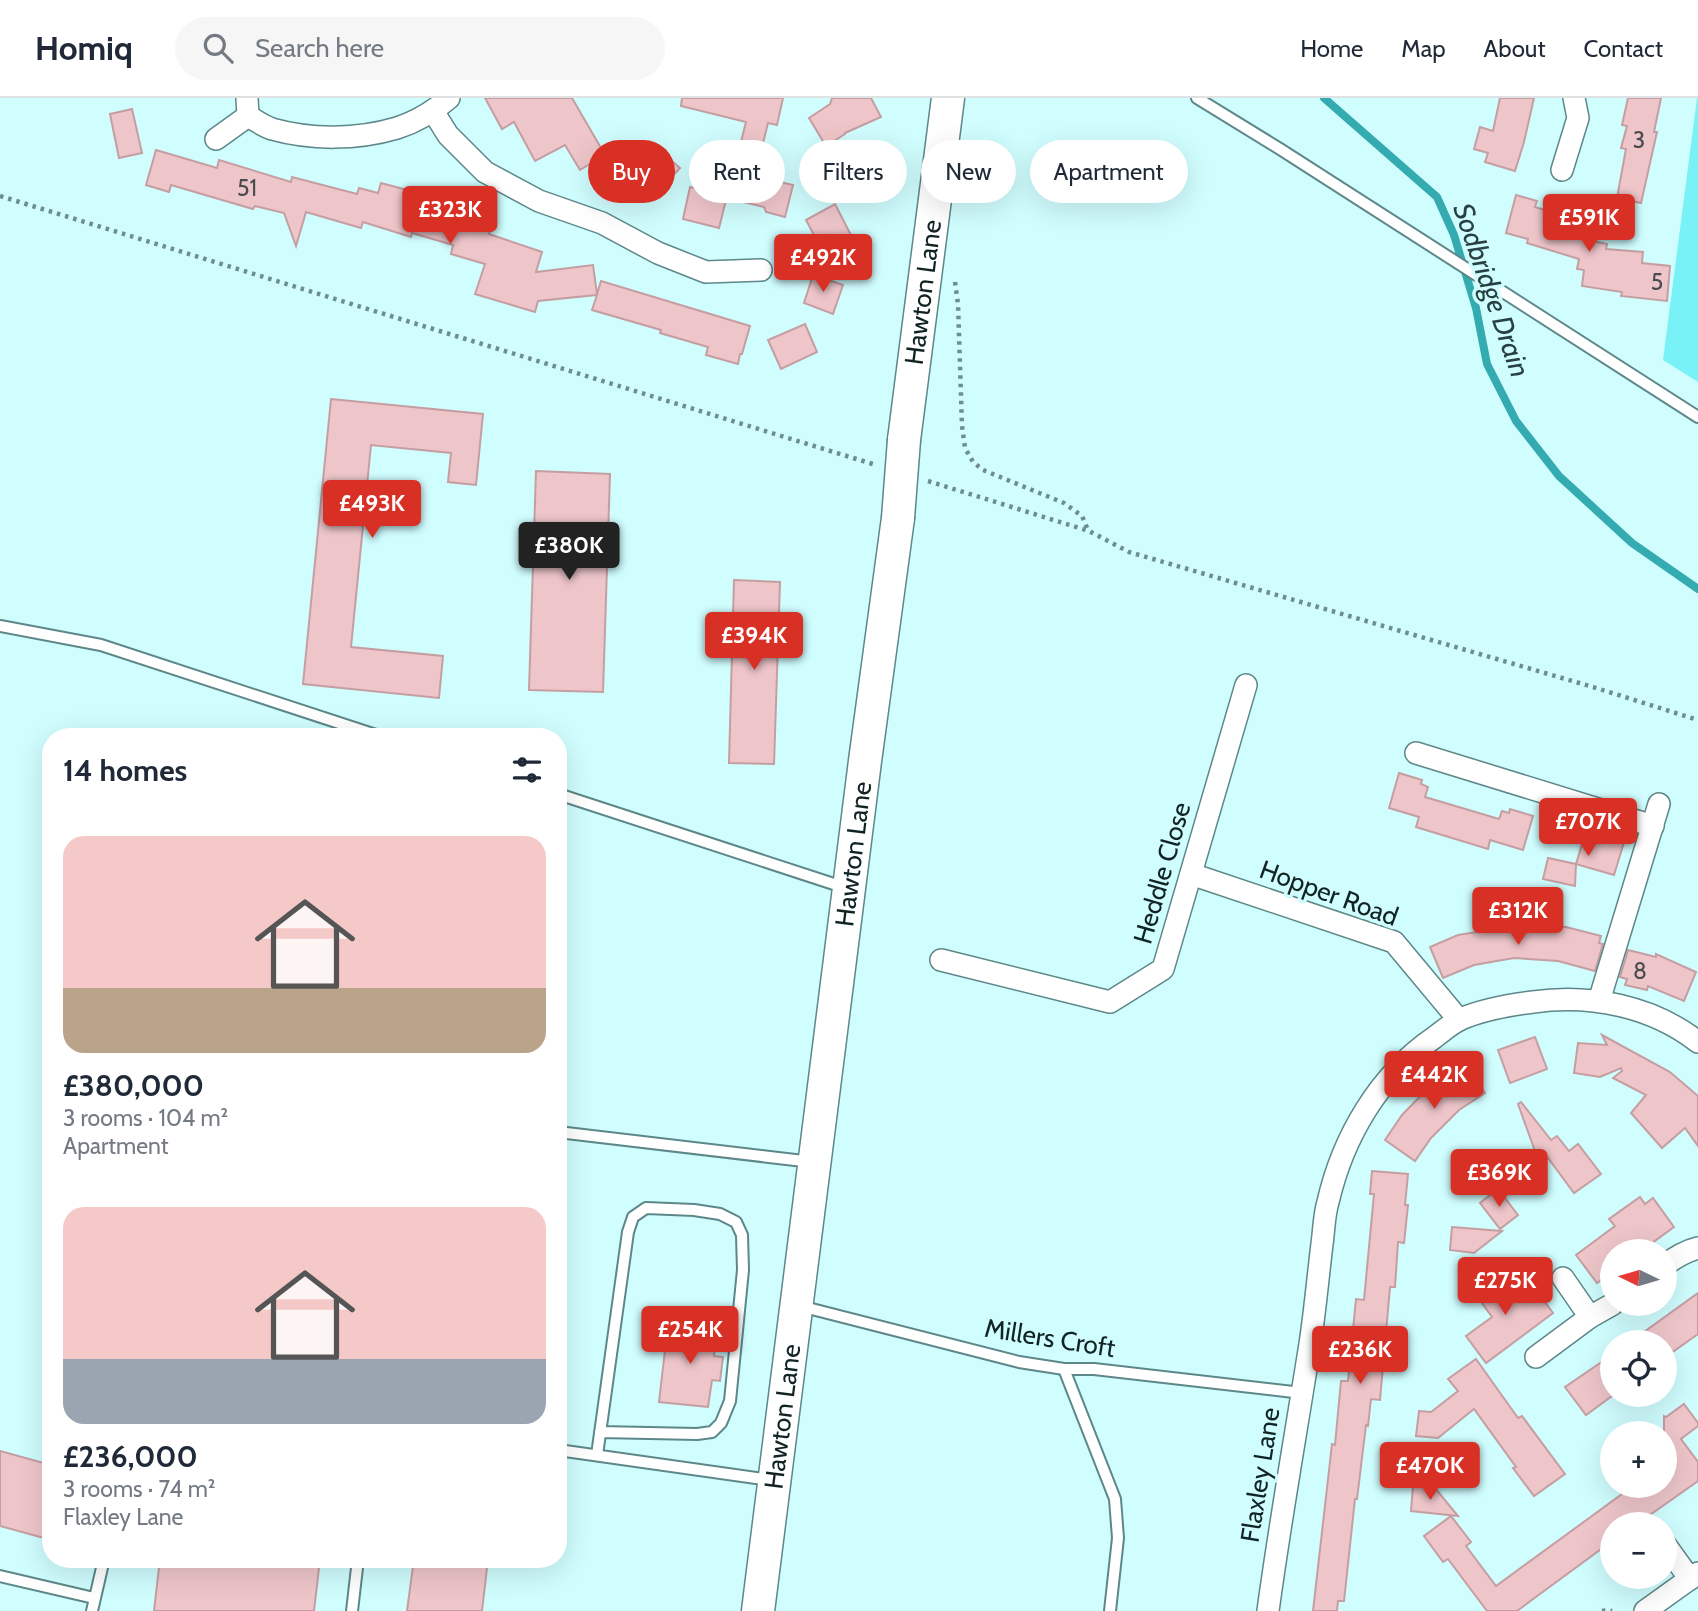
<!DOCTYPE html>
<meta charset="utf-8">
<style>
:root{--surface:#fff;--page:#f6f6f7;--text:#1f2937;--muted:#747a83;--line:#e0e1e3;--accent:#d93025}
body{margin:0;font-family:Cabin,sans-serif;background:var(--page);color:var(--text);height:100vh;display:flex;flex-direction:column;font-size:26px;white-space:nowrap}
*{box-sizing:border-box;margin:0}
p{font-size:23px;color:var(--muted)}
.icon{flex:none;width:38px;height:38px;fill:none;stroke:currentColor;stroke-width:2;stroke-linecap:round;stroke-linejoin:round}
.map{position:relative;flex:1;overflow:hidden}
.details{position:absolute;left:42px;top:630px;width:525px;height:840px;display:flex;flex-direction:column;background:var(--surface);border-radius:28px;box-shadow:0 7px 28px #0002}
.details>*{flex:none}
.banner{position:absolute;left:588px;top:42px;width:665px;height:63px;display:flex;gap:14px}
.needle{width:46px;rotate:275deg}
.fabs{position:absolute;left:1600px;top:1141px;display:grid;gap:14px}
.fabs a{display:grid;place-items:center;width:77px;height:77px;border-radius:50%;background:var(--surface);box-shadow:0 7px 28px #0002;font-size:35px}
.price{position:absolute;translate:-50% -60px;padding:0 16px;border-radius:7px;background:var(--accent);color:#fff;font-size:23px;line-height:46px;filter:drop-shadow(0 2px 4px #0008)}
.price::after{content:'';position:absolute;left:50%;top:42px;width:21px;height:16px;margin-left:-10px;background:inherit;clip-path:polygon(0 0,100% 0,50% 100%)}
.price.active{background:#222;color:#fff}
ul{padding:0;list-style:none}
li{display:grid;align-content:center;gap:14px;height:371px;padding:0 21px}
li span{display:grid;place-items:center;height:217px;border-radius:21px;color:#555}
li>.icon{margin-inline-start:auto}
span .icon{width:126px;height:126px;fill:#fffc;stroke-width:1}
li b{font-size:30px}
h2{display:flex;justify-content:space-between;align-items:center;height:84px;padding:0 21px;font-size:30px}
.tag{padding:0 24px;border-radius:32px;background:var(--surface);box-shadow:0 7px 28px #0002;font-size:24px;line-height:63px}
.tag.active{background:var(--accent);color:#fff}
header{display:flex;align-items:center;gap:42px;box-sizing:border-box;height:98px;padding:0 35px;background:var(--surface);border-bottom:2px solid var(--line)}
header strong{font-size:33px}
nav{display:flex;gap:38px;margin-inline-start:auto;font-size:24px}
.search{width:490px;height:63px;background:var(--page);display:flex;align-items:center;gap:18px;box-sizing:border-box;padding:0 24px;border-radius:38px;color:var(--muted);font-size:26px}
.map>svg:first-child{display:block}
.green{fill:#78f2f7}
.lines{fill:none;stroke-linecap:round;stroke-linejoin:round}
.stream{stroke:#34abb0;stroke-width:8}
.building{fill:#eec6ca;stroke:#c59ea2;stroke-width:2}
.lane-casing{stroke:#5d8788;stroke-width:14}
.street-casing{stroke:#5d8788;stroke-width:24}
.secondary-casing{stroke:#5d8788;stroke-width:35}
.path{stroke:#6e8d8e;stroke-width:4.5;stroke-dasharray:3.5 5;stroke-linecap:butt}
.lane{stroke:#fff;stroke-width:10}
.street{stroke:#fff;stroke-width:21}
.secondary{stroke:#fff;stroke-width:32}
.secondary-bridge-casing{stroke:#5d8788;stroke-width:35;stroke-linecap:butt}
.secondary-bridge{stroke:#fff;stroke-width:32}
.labels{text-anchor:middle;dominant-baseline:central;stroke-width:7;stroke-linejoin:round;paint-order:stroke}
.number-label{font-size:23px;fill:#494c4e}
.street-label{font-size:26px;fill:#122324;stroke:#d0fdfe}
.water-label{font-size:28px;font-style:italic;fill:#274142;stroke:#d0fdfe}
</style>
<header>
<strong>Homiq</strong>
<div class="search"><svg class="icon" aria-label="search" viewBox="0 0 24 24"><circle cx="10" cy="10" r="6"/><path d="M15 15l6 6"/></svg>Search here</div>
<nav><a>Home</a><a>Map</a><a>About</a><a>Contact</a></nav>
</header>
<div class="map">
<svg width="1698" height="1513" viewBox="0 0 1698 1513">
<rect width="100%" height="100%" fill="#d0fdfe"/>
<path class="green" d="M1697,0H1698V284L1663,262Z"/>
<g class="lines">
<path class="stream" d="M1324,0L1437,99L1454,137L1476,210L1487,266L1516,323L1559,378L1632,445L1698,491"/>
</g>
<g class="building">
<path d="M485,0H572L605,57L580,72L565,47L535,63L514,24L502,31Z"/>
<path d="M682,0H783L777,27L768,25L755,78L793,87L785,119L766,114L764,109L727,100L746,24L681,8Z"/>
<path d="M832,0H871L881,19L845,35V36L826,48L809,20L830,6Z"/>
<path d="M1500,0H1534L1524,44L1515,73L1485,64L1488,55L1474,51L1480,29L1493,33Z"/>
<path d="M1628,0H1661L1654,34H1657L1641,105L1617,100L1626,51L1621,50L1627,28L1622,27Z"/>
<path d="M132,11L142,55L119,60L110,16Z"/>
<path d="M657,50L680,70L650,102L622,77L643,54L648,59Z"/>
<path d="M156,52L217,70L219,62L291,84L292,79L357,96L359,90L378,95L381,85L411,93L409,99L456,112L454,117L491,128L489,136L542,154L536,174L593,167L597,196L601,183L750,228L742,256H740L738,266L706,257L708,249L660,235L661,232L592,212L597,197L538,203L535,214L475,196L485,166L451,156L453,147L412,135L411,139L363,124L361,130L306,114L296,148L284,115L255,108L253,111L171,87L169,94L146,87Z"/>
<path d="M690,89L727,98L719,130L683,121Z"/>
<path d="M1516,97L1537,103L1535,109L1578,122L1573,139L1607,146L1606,151L1643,154L1642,165L1670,168L1667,203L1621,198L1622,194L1582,188L1584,172L1577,171L1579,161L1527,145L1528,141L1506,135Z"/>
<path d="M835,106L854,143L825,158L806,122Z"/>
<path d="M813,177L843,187L833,216L804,205Z"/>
<path d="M805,226L817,254L781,271L768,242Z"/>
<path d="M331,301L483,316L476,387L448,384L451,355L371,347L351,549L443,558L439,600L303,586Z"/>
<path d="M536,373L610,376L603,594L529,592Z"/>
<path d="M734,482L780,484L774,666L729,665Z"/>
<path d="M1399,675L1422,682L1421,686L1428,689L1425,699L1499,721L1502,713L1509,715L1510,711L1533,718L1523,752L1490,742L1488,751L1416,729L1419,719L1389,710Z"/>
<path d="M1587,730L1625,741L1614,777L1576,766L1575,788L1543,781L1548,760L1576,766Z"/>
<path d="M1507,825L1566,829L1601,838L1599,845L1603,846L1595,873L1558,863L1514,860L1474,867L1443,880L1430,849L1458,837L1508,829Z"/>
<path d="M1628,852L1656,859V856L1696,874L1684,903L1648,888L1647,892L1625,887L1627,881L1620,879Z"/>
<path d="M1602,937L1670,974L1698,998V1048L1685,1030L1662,1050L1631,1015L1646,997L1613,980L1622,973L1621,970L1600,979L1574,975L1578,945L1607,947Z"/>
<path d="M1535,939L1547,971L1510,985L1498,952Z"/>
<path d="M1465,965L1485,995L1459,1012L1431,1040L1415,1063L1385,1042L1402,1017L1431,987Z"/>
<path d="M1521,1004L1551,1042L1557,1038L1569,1053L1578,1046L1601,1076L1574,1095L1548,1060L1540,1067L1518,1006Z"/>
<path d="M1372,1073L1408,1076L1405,1107H1408L1404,1145L1398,1144L1395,1189H1390L1380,1302L1371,1301L1368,1328L1366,1327L1357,1401H1355L1344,1503H1338L1337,1513H1313L1332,1346L1335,1347L1341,1283H1348L1356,1201L1364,1202L1374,1096H1370Z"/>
<path d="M1498,1091L1518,1117L1500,1131L1480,1105Z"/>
<path d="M1640,1099L1645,1106L1653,1100L1674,1129L1641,1153H1612V1174L1597,1185L1576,1157L1615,1128L1609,1121Z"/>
<path d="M1452,1129L1502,1133L1474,1155L1450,1152Z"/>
<path d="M1492,1175L1512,1203L1533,1188L1553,1215L1486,1265L1466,1238L1492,1219L1471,1190Z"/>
<path d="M1698,1195V1236L1664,1260V1244H1630Z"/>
<path d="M668,1226L717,1231L714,1258L723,1259L720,1283L712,1282L708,1309L659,1304Z"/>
<path d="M1612,1257V1298L1586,1317L1565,1289Z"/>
<path d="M1476,1261L1518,1320L1522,1318L1565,1376L1534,1398L1513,1370L1516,1369L1474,1311L1438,1340L1416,1338L1419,1313L1431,1314L1458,1293L1448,1281Z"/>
<path d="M1684,1306L1698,1325V1328L1681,1341L1698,1364V1383L1637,1426H1612V1443L1517,1513H1487L1448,1461L1443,1464L1424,1438L1451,1418L1471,1444L1466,1448L1496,1488L1633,1388H1664V1318L1666,1319Z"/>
<path d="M0,1353L51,1367V1442L0,1428Z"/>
<path d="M1413,1388L1435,1390L1458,1418L1411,1413Z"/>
<path d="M160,1461H320L314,1513H154Z"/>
<path d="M414,1461H488L482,1513H407Z"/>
</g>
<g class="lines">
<defs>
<g id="lane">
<path d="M1197,0L1280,51L1698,319"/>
<path d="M0,528L101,547L382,639"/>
<path d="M558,696L846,790"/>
<path d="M558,1034L812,1064"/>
<path d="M800,1208L1019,1264L1064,1271H1094L1302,1295"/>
<path d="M1064,1271L1115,1401L1118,1440L1110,1513"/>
<path d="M558,1352L770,1382"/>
<path d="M597,1357L628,1134L633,1119L646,1110L694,1112L720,1116L736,1124L742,1137L743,1172L730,1303L721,1325L712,1334L697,1336L600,1334"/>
<path d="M0,1478L94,1500"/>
<path d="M92,1513L104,1461"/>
<path d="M352,1513L358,1461"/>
</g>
<g id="street">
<path d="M433,13L448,37L485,74L539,103L602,125L658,155L706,174L761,172"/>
<path d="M248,18C255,22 263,28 272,31C311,42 357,42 397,30C416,24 434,13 449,0"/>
<path d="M216,41L248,18L247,0"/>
<path d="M1562,72L1578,20L1574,0"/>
<path d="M1416,655L1653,728"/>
<path d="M1191,776L1394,844L1459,922"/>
<path d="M941,862L1110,904L1163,871L1246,587"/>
<path d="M1599,903L1659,706"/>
<path d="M1664,1168C1674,1160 1686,1153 1698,1150"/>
<path d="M1563,1180L1590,1219"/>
<path d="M1536,1259L1590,1219L1613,1206"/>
<path d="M1664,1445L1690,1481"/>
<path d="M1268,1513C1280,1424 1296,1335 1310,1246C1315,1213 1318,1179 1322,1146C1324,1132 1324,1117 1328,1104C1343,1039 1379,977 1435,939C1443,933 1452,925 1461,921C1484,911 1509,907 1533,904C1591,896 1652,908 1698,944"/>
<path d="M1645,1513L1698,1475"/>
</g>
<g id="secondary">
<path id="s1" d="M904,342L948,0"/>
<path id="s2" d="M758,1513L865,663L898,420"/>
</g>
</defs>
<use href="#lane" class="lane-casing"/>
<use href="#street" class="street-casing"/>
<use href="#secondary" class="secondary-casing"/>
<g class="path">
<path d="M0,98L876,367"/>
<path d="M955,184L958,206L962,328L965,350L973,364L983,372L1064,405L1082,418L1088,432"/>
<path d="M928,383L1089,433L1129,454L1593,589L1698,622"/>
<path d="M1602,1513L1608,1512L1612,1513"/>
</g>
<use href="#lane" class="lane"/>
<use href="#street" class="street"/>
<use href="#secondary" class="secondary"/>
<defs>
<path id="secondary-bridge" d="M898,420L904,342"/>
</defs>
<use href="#secondary-bridge" class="secondary-bridge-casing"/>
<use href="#secondary-bridge" class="secondary-bridge"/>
</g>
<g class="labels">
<g class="number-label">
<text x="1639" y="42">3</text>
<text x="247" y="90">51</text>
<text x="1657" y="184">5</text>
<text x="1640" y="873">8</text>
</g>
<g class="street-label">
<text stroke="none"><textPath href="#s1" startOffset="149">Hawton Lane</textPath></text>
<text stroke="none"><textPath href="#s2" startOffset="763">Hawton Lane</textPath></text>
<text transform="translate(1162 775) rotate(-74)">Heddle Close</text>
<text transform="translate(1329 795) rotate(20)">Hopper Road</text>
<text transform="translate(1050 1240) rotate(9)">Millers Croft</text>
<text stroke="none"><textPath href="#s2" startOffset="196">Hawton Lane</textPath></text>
<text transform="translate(1260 1377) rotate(-81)">Flaxley Lane</text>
</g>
<g class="water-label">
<text transform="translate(1492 192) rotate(71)">Sodbridge Drain</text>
</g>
</g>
</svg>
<div class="fabs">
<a><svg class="needle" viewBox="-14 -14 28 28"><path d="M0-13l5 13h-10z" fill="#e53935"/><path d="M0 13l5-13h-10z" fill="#747a83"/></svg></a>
<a><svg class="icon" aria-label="locate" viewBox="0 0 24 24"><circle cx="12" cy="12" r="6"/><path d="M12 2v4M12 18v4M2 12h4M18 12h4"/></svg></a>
<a>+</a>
<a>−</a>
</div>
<b class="price" style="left:450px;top:148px">£323K</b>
<b class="price" style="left:1589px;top:156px">£591K</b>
<b class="price" style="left:823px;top:196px">£492K</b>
<b class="price" style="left:372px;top:442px">£493K</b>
<b class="price active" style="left:569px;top:484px">£380K</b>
<b class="price" style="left:754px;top:574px">£394K</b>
<b class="price" style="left:1588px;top:760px">£707K</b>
<b class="price" style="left:1518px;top:849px">£312K</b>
<b class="price" style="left:1434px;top:1013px">£442K</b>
<b class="price" style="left:1499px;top:1111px">£369K</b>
<b class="price" style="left:1505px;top:1219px">£275K</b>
<b class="price" style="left:690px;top:1268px">£254K</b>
<b class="price" style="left:1360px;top:1288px">£236K</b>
<b class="price" style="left:1430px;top:1404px">£470K</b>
<div class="banner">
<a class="tag active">Buy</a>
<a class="tag">Rent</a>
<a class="tag">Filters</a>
<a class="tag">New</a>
<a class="tag">Apartment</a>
</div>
<section class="details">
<h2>14 homes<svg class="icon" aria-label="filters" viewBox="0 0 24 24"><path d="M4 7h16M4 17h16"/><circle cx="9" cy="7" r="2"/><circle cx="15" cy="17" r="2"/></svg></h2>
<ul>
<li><span style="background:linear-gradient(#f6c9c9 70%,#b9a48a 0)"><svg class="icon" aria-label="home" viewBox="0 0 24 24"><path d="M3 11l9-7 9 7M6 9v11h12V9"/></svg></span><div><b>£380,000</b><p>3 rooms · 104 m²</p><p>Apartment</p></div></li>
<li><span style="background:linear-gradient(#f6c9c9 70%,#9aa5b1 0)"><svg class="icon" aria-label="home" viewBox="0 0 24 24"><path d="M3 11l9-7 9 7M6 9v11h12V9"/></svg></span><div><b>£236,000</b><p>3 rooms · 74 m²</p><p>Flaxley Lane</p></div></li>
</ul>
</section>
</div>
